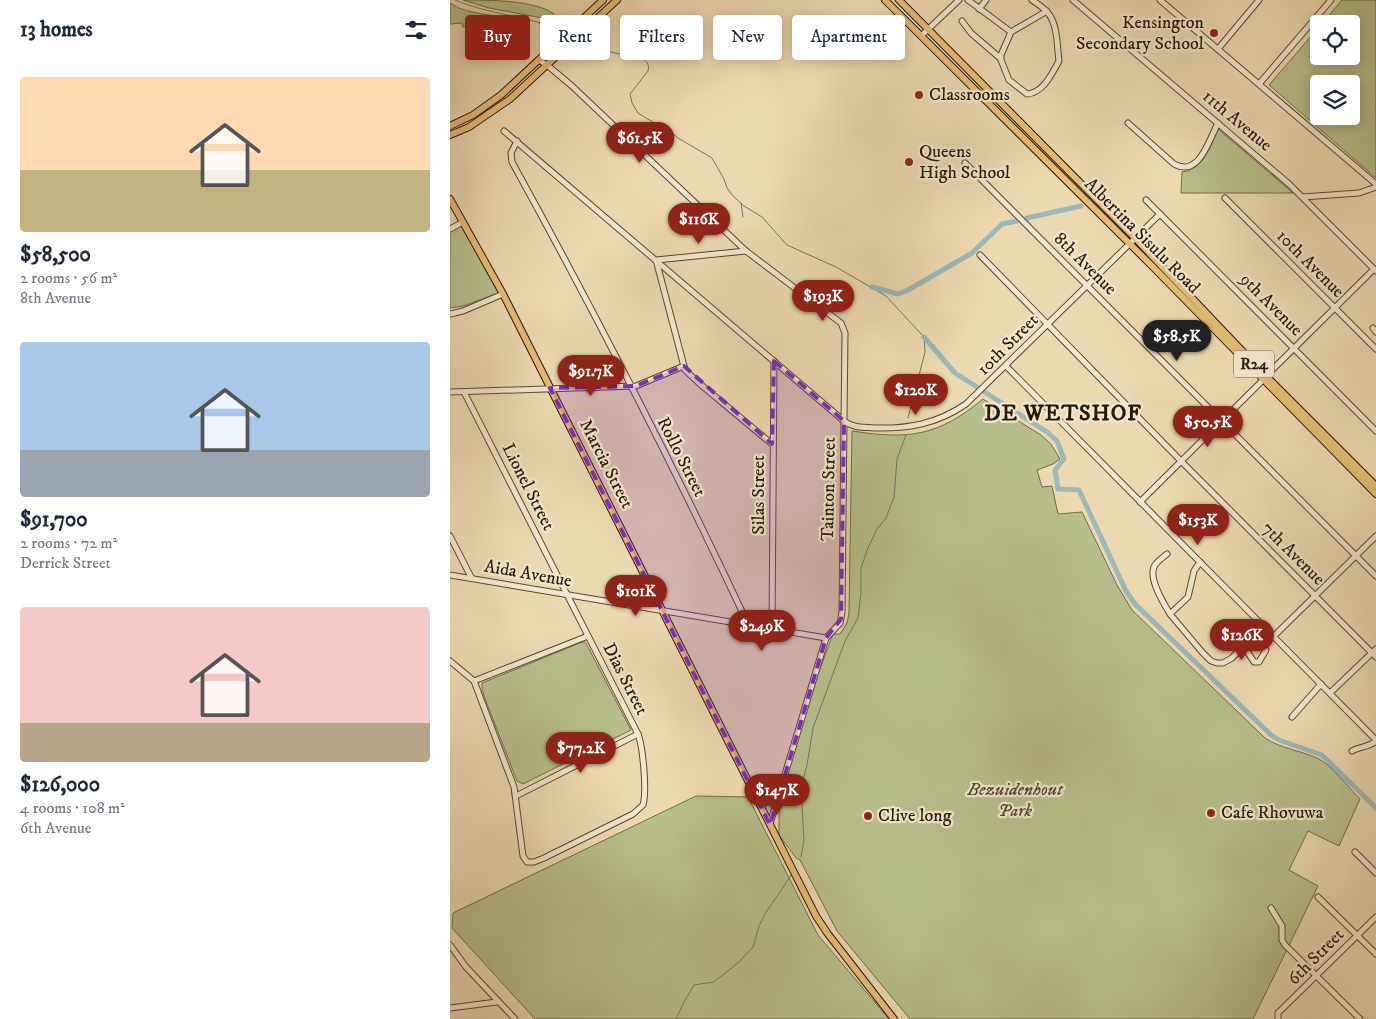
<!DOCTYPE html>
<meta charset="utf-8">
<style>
:root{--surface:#fff;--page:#f6f6f7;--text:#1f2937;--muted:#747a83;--accent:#8f2418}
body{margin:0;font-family:"IM FELL DW Pica",serif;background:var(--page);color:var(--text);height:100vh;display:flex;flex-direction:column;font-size:19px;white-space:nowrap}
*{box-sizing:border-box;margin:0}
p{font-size:16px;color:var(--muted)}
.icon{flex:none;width:28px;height:28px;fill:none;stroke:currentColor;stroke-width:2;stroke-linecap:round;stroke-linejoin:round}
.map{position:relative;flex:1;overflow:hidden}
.sheet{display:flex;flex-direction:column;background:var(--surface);width:450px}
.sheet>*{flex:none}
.top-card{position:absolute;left:15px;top:15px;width:475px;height:45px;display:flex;gap:10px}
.buttons{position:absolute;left:860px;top:15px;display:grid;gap:10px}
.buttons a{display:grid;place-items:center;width:50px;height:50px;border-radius:5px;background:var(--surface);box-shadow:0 2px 12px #0003;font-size:25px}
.price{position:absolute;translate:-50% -42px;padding:0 11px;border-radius:18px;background:var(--accent);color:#fff;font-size:16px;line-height:32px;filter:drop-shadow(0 1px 2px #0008)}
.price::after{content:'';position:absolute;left:50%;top:30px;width:15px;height:11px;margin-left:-8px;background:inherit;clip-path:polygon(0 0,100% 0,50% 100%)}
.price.active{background:#222;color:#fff}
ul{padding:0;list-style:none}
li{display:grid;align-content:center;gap:10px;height:265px;padding:0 20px}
li span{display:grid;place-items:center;height:155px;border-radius:5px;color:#555}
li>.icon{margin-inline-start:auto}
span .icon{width:90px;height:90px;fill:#fffc;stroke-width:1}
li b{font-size:21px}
h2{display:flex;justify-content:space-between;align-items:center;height:60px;padding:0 20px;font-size:21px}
.tag{padding:0 18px;border-radius:5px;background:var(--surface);box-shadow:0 2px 12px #0003;font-size:18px;line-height:45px}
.tag.active{background:var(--accent);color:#fff}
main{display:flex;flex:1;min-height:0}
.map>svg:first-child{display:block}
.green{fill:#b8bf8c;stroke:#706b48;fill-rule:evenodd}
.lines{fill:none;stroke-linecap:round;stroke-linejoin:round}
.stream{stroke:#6e786f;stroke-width:1}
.canal{stroke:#9db8b6;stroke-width:5}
.minor-casing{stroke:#594830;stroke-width:7}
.major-casing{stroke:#281705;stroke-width:8}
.minor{stroke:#f3e6cc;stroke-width:5}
.major{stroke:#e6bc78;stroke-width:6}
.marked{fill:#7b2cbf;fill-opacity:0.2;stroke:#7b2cbf;stroke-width:4;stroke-dasharray:10 6;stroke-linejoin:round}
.poi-dot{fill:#8f2418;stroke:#f3e6cc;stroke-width:2}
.labels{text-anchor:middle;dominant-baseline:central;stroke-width:4.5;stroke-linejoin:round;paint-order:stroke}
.shield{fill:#f3e6cc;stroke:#655541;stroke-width:1}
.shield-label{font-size:16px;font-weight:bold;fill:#281705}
.poi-label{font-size:18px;fill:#281705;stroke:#f3e6cc;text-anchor:start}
.street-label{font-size:18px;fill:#281705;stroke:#f3e6cc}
.park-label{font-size:18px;font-style:italic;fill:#53492e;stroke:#f3e6cc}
.district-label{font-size:22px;font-weight:bold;letter-spacing:1px;fill:#281705;stroke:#f3e6cc}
</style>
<main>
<section class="sheet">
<h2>13 homes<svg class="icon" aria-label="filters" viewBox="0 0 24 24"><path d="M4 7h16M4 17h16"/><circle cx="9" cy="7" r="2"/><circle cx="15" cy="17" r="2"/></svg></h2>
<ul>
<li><span style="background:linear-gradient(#ffd9b3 60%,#c2b280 0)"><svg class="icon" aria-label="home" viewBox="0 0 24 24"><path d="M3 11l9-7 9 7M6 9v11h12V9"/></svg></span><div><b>$58,500</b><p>2 rooms · 56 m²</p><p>8th Avenue</p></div></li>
<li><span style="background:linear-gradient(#a9c7e8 70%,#9aa5b1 0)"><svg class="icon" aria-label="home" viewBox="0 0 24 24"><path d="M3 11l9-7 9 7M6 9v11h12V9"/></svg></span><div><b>$91,700</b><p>2 rooms · 72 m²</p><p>Derrick Street</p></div></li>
<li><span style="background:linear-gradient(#f6c9c9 75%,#b9a48a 0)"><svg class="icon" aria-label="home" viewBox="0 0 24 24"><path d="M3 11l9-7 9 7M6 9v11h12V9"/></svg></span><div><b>$126,000</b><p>4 rooms · 108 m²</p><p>6th Avenue</p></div></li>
</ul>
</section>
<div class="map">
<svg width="926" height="1019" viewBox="0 0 926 1019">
<rect width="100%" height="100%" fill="#edd9b1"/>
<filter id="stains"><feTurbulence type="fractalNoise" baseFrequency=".004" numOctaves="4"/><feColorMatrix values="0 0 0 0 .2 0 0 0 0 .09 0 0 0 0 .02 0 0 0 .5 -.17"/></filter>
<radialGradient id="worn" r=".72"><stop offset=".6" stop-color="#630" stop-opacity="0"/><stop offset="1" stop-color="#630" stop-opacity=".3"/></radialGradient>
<g class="green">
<path d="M13,0C39,0 85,0 104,14L102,18L98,19L39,8Z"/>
<path d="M892,0H926V178L819,85L869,27V56H901V24H872ZM869,84H901V116H869Z"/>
<path d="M0,3C21,18 52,11 71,26L70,29L53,33C43,26 34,31 23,30L20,27H13L12,23L0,24Z"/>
<path d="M768,129L843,193H731L732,172C754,169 759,148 768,129Z"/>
<path d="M12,225L49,293L13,306L0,308V232Z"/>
<path d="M533,399L591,435L601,444L610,459L603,464L587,470L592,487L602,486L608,514L632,512L667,585L682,610L815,738C832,749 849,750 867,758C881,764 898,787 910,799L889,846L858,831L839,870L868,886L803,1019H460L387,931L350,860L346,858L329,835V792L360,695L383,634H390L397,623L399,613L402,431C460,440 488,436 533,399Z"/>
<path d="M132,642H135L137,645L181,730L73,784L67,781L34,696L32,689V683Z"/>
<path d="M246,796L298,797L368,935L439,1019H85L2,928L3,913Z"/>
</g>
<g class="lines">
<g class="stream">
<path d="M5,0C40,15 79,16 114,31"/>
<path d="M129,40C141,47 155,51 170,54C176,55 184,53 189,56C196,60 200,64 198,71L180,94L182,103L188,113L201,121L216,128L228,138L262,158L274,179L277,188L283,196L294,206L312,217L337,245L386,267L436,296L474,337L475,352L458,418"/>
<path d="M291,203L293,217"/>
<path d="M351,857L354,840L351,788L357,765L363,728L395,641L408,618L411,593V568L418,548L427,529L436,518L444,497L447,459L456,435"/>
<path d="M226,1019L234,1002L244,985L264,982L289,962L303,947L309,926L315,914L342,874"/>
</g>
<g class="canal">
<path d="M577,218L631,206"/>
<path d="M422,287L448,294L458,290L522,253L552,224L567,221"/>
<path d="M474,337L505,373L597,432L607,441L614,459L605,470L608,489L629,490L676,591L685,604L821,735L829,740L872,755L926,808"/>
</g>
<defs>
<g id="minor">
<path d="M518,0L561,32"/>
<path d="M582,0C588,4 594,8 598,13C608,25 607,47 609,61C602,74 593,93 577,94L559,80L551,60V55L561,32L597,11"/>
<path d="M623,0L839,184L926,271"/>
<path d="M710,0L926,184"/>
<path d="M529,9L536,0"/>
<path d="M512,21L521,33L550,58"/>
<path d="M471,36L509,0"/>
<path d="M768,49L809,0"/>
<path d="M89,60L97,65L122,86L296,251L391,323L395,333L394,421C403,428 413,427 424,428C458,429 487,424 516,404L710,214"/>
<path d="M809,84L881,0"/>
<path d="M678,123L724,164C749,178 759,140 768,123"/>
<path d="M54,131L394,421L392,612L390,623L376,638"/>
<path d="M67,141L61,153L62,162C148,318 229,476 304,637L307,640L313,642L320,639L322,629L324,361"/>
<path d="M515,163L926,576"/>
<path d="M853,197L909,193L926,187"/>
<path d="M775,198L926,349"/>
<path d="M696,200L926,431"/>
<path d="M0,229L13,222"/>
<path d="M296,251L206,260L235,370L250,384L322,444"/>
<path d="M530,255L731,461L926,657"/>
<path d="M0,314L13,311L53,294"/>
<path d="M923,328L926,332"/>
<path d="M556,366L926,740"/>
<path d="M816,376L924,269"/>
<path d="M0,392L186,386L234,366"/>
<path d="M690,502L813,380"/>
<path d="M0,536L21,577"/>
<path d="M717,554C713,557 708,561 705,565C697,577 714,604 720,614"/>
<path d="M750,562L744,571L738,597L720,614L752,652L761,661L767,663H773L782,658L813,625"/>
<path d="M0,575L376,638"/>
<path d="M824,636L926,536"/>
<path d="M793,645L804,662H809L816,650L803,634"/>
<path d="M0,661L24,681L64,787L73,856L77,862H84L94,858L183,814L193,805C197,791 193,747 188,734L14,392"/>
<path d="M24,681L138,636"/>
<path d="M880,693L926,649"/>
<path d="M842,717L871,684"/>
<path d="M902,751C910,746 918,748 926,741"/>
<path d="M66,796L188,734"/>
<path d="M320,824L376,638"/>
<path d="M905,852L926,873"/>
<path d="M868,897L926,954"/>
<path d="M821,908L832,926V940L835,945L910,1019"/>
<path d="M0,945L16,967L65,1019"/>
<path d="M0,1008L47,1002"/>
<path d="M828,1019V1013L926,917"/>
</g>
<g id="major">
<path d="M435,0L701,265L926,494"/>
<path d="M449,0L685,238L816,376L926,486"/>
<path d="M0,126L23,115L51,95L153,0"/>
<path d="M0,135L19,127L60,99L167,0"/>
<path d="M0,199L53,294L366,916L378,934L444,1019"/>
</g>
</defs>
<use href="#minor" class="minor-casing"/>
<use href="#major" class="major-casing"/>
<use href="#minor" class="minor"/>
<use href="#major" class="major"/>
</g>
<path class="marked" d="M324,361L394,421L391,619L376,638L320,825L100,388L186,386L234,366L322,444Z"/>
<g class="poi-dot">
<circle cx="764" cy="33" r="5"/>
<circle cx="469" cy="95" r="5"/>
<circle cx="459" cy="162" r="5"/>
<circle cx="761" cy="813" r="5"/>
<circle cx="418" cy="816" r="5"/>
</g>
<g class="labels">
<rect class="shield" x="784" y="350.5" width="40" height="27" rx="4"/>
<g class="shield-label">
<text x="804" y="364">R24</text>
</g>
<g class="poi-label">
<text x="754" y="23" text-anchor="end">Kensington<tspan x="754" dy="21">Secondary School</tspan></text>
<text x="479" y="95">Classrooms</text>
<text x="469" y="152">Queens<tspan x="469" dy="21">High School</tspan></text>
<text x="771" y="813">Cafe Rhovuwa</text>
<text x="428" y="816">Clive long</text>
</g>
<g class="street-label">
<text transform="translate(787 121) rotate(40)">11th Avenue</text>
<text transform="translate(692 236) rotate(45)">Albertina Sisulu Road</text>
<text transform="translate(635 264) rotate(45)">8th Avenue</text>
<text transform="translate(860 264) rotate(45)">10th Avenue</text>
<text transform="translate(821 305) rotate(45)">9th Avenue</text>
<text transform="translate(558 345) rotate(-45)">10th Street</text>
<text transform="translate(231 457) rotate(63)">Rollo Street</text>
<text transform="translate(156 464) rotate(63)">Marcia Street</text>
<text transform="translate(78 487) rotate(63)">Lionel Street</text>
<text transform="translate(379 489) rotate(-89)">Tainton Street</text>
<text transform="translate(309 495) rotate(-90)">Silas Street</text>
<text transform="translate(843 554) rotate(45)">7th Avenue</text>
<text transform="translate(78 574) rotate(10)">Aida Avenue</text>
<text transform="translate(175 679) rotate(63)">Dias Street</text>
<text transform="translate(866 957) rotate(-45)">6th Street</text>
</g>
<g class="park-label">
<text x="565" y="790">Bezuidenhout<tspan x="565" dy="21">Park</tspan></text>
</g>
<g class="district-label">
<text x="613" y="413">DE WETSHOF</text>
</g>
</g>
<rect width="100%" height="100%" filter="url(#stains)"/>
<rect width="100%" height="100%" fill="url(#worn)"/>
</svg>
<div class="buttons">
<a><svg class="icon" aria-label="locate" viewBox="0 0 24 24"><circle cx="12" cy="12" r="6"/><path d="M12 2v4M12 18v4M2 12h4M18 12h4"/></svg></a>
<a><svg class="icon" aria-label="layers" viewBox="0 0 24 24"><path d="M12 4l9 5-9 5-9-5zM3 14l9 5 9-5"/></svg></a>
</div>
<b class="price" style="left:190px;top:164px">$61.5K</b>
<b class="price" style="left:249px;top:245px">$116K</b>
<b class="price" style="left:373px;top:322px">$193K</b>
<b class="price active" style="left:727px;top:362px">$58.5K</b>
<b class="price" style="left:141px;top:397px">$91.7K</b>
<b class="price" style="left:466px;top:416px">$120K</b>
<b class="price" style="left:758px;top:448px">$50.5K</b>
<b class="price" style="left:748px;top:546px">$153K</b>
<b class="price" style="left:186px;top:617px">$101K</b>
<b class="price" style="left:312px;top:652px">$249K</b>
<b class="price" style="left:792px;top:661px">$126K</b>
<b class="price" style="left:131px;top:774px">$77.2K</b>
<b class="price" style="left:327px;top:816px">$147K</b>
<div class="top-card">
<a class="tag active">Buy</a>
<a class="tag">Rent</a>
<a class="tag">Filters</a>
<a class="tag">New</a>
<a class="tag">Apartment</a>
</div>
</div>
</main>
